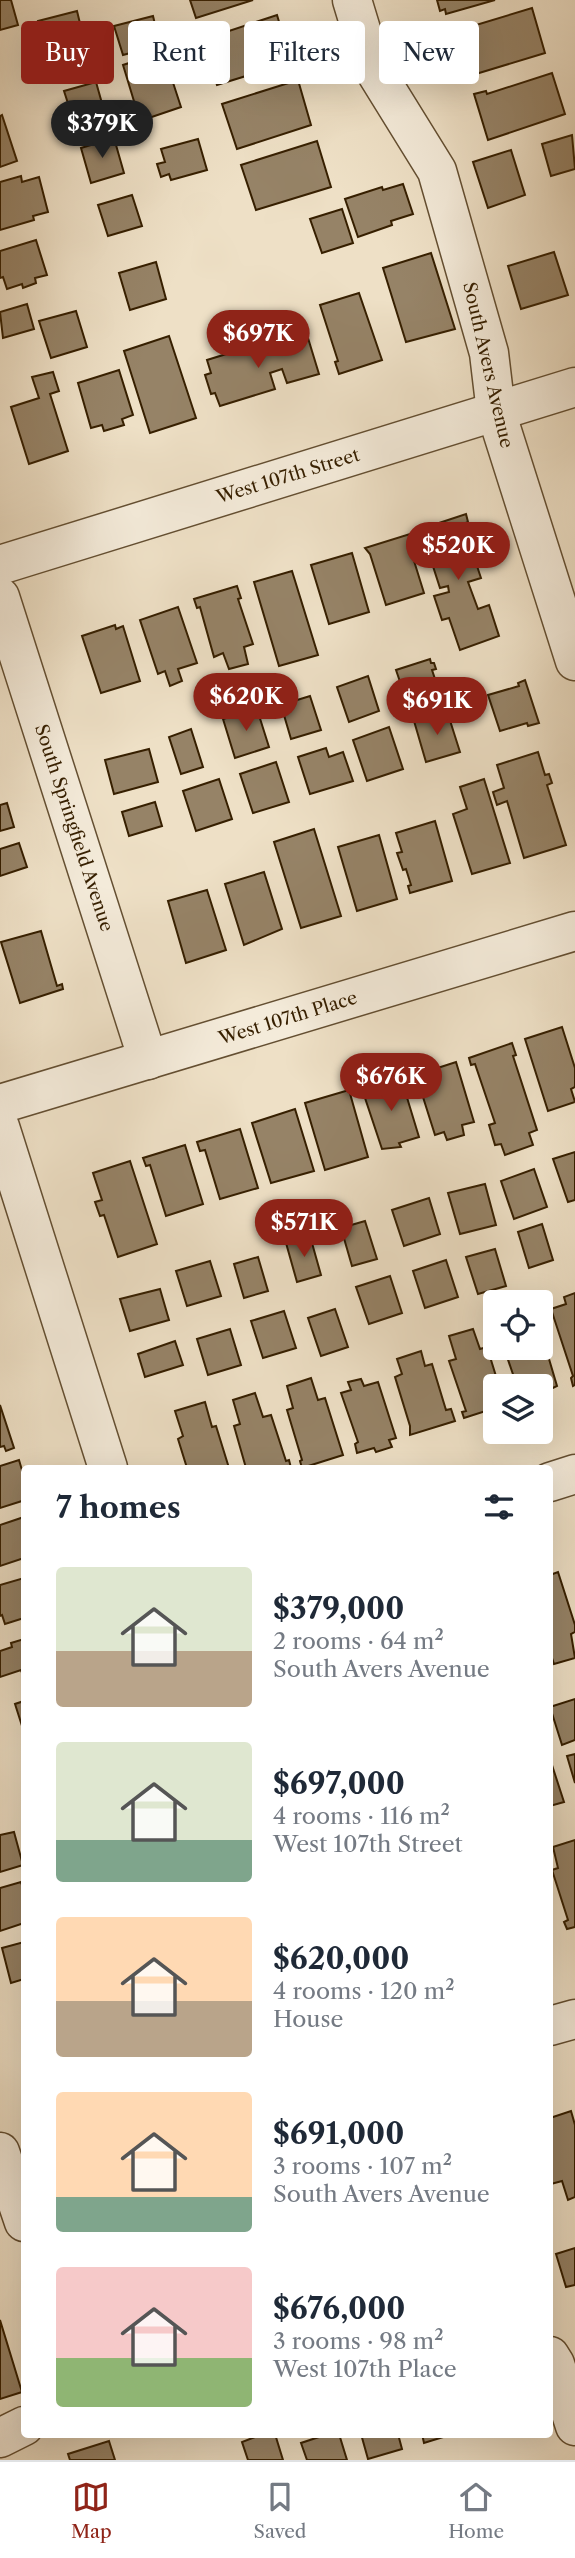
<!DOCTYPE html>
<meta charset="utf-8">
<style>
:root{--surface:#fff;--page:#f6f6f7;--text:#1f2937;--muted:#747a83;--line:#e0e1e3;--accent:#8f2418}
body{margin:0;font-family:"Libre Caslon Text",serif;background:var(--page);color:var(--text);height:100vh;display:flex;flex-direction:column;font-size:26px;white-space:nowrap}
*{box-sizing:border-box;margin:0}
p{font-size:23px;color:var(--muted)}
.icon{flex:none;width:38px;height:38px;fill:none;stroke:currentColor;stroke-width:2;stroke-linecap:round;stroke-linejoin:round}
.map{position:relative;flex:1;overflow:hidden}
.side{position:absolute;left:21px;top:1465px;width:532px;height:973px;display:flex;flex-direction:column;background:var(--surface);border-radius:7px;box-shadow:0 7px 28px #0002}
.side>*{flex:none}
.banner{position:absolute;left:21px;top:21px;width:534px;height:63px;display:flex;gap:14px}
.tools{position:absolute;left:483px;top:1290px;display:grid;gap:14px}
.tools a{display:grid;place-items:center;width:70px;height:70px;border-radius:7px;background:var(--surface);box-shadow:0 7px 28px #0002;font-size:35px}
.price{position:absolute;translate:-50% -60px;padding:0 16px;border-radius:24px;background:var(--accent);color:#fff;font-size:23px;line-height:46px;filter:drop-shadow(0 2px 4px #0008)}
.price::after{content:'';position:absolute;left:50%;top:42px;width:21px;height:16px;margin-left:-10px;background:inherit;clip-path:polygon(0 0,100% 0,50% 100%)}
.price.current{background:#222;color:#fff}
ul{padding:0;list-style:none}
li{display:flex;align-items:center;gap:21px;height:175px;padding:0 35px}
li span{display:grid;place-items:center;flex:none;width:196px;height:140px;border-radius:7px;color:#555}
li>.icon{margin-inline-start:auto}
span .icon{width:84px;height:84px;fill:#fffc;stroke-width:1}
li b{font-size:30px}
h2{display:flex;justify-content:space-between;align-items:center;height:84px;padding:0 35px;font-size:30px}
.pill{padding:0 24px;border-radius:7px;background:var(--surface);box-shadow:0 7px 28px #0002;font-size:24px;line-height:63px}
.pill.current{background:var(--accent);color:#fff}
.dock{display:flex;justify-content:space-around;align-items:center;height:98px;border-top:2px solid var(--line);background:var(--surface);font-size:19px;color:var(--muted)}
.dock a{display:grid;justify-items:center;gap:4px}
.dock .current{color:var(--accent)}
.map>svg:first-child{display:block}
.building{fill:#968367;stroke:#361f00;stroke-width:2}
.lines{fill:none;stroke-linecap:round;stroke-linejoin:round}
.minor-casing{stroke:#644f32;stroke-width:41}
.minor{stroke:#f4ebda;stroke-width:38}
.labels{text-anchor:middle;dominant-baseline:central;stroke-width:7;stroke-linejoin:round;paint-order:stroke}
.street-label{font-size:18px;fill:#361f00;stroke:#f4ebda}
</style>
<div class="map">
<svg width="575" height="2460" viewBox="0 0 575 2460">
<rect width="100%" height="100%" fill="#eee0c6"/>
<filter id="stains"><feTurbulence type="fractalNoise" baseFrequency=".00286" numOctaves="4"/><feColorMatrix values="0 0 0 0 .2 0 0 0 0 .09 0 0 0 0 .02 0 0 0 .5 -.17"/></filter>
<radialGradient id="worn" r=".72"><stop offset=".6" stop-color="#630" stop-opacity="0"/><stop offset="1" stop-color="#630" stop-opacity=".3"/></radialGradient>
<g class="building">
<path d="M0,0H11L18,25L0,30Z"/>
<path d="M190,0H253L196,18Z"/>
<path d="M437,0H495L446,14L445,9L440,11Z"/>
<path d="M532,8L545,53L466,77L453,32Z"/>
<path d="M77,11L85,44L46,53L38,21Z"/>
<path d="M277,15L291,62L217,85L202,40Z"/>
<path d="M153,16L160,45L123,55L114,26Z"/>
<path d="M163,52L181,107L140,121L123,65Z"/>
<path d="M552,73L565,114L488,140L474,94L486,91L487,94Z"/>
<path d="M298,80L311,125L237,149L222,104Z"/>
<path d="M96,82L105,114L74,122L64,91Z"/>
<path d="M2,115L17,161L0,167V116Z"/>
<path d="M572,135L575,169L551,176L542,144Z"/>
<path d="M114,138L124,173L91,183L81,148Z"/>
<path d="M198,139L207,170L171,180L169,174L161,177L157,164L165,162L161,149Z"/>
<path d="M317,141L331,187L256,210L241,165Z"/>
<path d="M511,150L525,195L488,208L473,162Z"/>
<path d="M21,176L22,182L39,177L48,212L33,216L34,220L0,230V182Z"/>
<path d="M403,184L413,214L391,221L392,225L358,237L345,199L382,187L383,190Z"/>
<path d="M132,195L142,226L108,236L98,205Z"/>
<path d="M342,209L353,243L322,253L310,219Z"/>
<path d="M36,240L47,275L35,278L36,283L23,288L22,284L7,289L3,277L0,278V251Z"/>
<path d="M554,252L568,295L521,309L508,266Z"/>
<path d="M431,253L455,329L406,342L383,268Z"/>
<path d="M156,262L166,299L130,310L119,273Z"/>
<path d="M359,293L382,360L339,374L335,362L338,361L320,305Z"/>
<path d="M27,304L34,329L3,338L0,312Z"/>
<path d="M76,311L87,347L51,358L39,321Z"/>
<path d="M169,336L196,418L150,433L124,351Z"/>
<path d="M308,338L319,374L287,383L282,369L270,373L275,389L220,406L215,393L211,394L205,375L211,373L207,360L262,343L264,352Z"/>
<path d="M119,370L133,415L122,419L124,425L104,431L102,425L91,428L78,383Z"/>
<path d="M53,372L59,391L50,394L68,451L29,464L11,407L39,398L32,377Z"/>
<path d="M466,514L468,522L463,524L481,578L468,582L478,609L489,605L499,636L460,650L449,618L442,620L434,596L449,592L448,586L440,588L421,529Z"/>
<path d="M410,534L413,547L410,548L424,593L386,605L370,554L365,548Z"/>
<path d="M352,553L369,612L329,624L311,565Z"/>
<path d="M292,571L318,655L279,666L254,582Z"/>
<path d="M237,586L241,598L238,599L253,644L244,647L248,664L229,669L223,653L214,657L200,607L197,608L194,599Z"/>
<path d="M178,607L197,663L178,669L182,681L170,686L165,671L158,674L140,620Z"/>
<path d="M115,625L116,629L123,626L140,681L101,693L82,636Z"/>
<path d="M430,659L431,663H434L436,669L432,670L443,703L411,714L396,670Z"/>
<path d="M368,676L379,711L349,722L337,687Z"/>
<path d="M525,680L539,723L528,726L527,723L500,731L488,695L519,686L518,683Z"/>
<path d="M310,696L321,730L291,739L281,705Z"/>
<path d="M257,709L269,747L235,758L223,719Z"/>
<path d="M447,711L460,752L426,762L414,721Z"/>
<path d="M389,727L403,769L367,781L353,740Z"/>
<path d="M191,729L203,767L181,774L169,737Z"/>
<path d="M326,748L329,757L343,752L353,781L310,794L298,757Z"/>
<path d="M149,749L158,782L114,794L105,760Z"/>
<path d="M538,752L545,775L549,774L552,783L547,785L566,845L524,858L507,801L497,805L493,792L504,788L497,765Z"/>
<path d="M276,762L289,802L253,813L240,774Z"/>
<path d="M219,779L232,819L196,831L183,791Z"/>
<path d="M484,779L510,863L472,874L453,814L467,809L460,787Z"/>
<path d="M155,802L162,826L129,836L122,812Z"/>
<path d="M7,803L14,827L0,831V805Z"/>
<path d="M435,821L452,881L410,893L408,886L411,885L406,869L403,870L397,853L402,852L396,833Z"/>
<path d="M314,829L341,916L301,928L274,842Z"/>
<path d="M379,835L397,899L357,911L338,847Z"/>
<path d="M19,843L27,867L0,876V849Z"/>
<path d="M264,872L282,929L244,945L225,884Z"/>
<path d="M207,890L226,950L186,963L168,901Z"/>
<path d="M41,931L57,986L62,984L63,989L20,1003L1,942Z"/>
<path d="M562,1027L575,1068V1087L571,1089L575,1102L548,1111L525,1039Z"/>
<path d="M512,1043L516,1055L513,1056L537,1130L529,1133L533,1145L505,1155L501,1144L495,1145L489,1125L495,1123L475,1064L471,1065L469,1058Z"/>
<path d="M456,1062L474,1122L462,1125L464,1135L447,1140L444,1132L435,1135L416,1075Z"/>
<path d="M405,1076L409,1088L405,1091L419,1137L399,1143L401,1147L382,1149L364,1095L361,1096L360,1091Z"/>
<path d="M349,1090L368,1157L325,1170L305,1103Z"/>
<path d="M295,1109L314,1171L271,1183L252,1123Z"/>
<path d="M240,1129L258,1188L220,1199L205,1150L200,1151L197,1142Z"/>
<path d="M185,1145L203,1204L166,1216L150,1165L146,1166L143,1158Z"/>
<path d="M575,1152V1200L568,1202L553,1159Z"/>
<path d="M130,1161L157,1244L118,1257L104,1215L100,1216L95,1202L102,1200L93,1173Z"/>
<path d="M534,1169L547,1207L514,1219L501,1181Z"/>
<path d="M485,1184L496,1225L460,1234L448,1193Z"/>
<path d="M429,1198L440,1234L404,1246L392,1210Z"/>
<path d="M365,1221L377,1259L352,1266L341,1228Z"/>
<path d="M542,1224L553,1260L529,1268L518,1232Z"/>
<path d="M310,1236L321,1275L297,1282L286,1243Z"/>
<path d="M495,1249L506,1286L478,1294L466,1257Z"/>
<path d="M258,1257L268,1291L244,1298L234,1264Z"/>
<path d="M446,1260L458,1297L425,1308L413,1271Z"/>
<path d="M210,1261L221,1296L187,1306L176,1271Z"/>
<path d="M390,1276L402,1313L369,1324L356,1287Z"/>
<path d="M160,1289L169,1320L130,1331L120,1299Z"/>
<path d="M575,1293V1385L573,1386L571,1378L573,1376L551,1309L566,1304L564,1297Z"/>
<path d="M335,1309L348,1347L321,1356L308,1318Z"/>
<path d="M284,1311L296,1348L263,1358L251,1321Z"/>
<path d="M230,1329L241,1365L208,1375L197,1339Z"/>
<path d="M473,1329L480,1349L487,1347L499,1386H495V1408L464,1418L462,1412L466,1411L449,1361L456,1359L449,1336Z"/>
<path d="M541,1332L557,1386L541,1394V1386H517L504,1348H541Z"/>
<path d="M175,1341L183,1365L145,1377L138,1354Z"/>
<path d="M421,1351L425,1366L432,1364L446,1410L451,1409L455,1421L410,1435V1426L395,1377L402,1374L397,1359Z"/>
<path d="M311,1378L318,1400L325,1398L343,1455L302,1468L300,1461L302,1460L287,1410L293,1408L287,1386Z"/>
<path d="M361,1379L364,1386L378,1382L396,1438L389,1440L392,1447L376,1452L374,1448L357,1453L355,1444L358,1442L341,1393L351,1390L348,1382Z"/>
<path d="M255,1393L263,1417L271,1415L286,1461L289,1460L291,1468H246L234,1426L240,1424L233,1400Z"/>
<path d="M205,1402L212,1427L216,1426L229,1468H187L178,1439L183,1436L175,1411Z"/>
<path d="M0,1405L14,1448L6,1451L4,1446L0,1447Z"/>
<path d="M19,1460L24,1477V1504L22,1501L0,1508V1466Z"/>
<path d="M24,1517V1558L0,1566V1525Z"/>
<path d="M558,1572L575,1625V1632L571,1634L575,1658L554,1664L550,1652V1575Z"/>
<path d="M24,1578V1618L5,1624L2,1615L0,1616V1585Z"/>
<path d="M24,1639V1679L21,1670L0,1677V1651L12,1647L11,1643Z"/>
<path d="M575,1699V1740L562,1745L550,1707Z"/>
<path d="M24,1701V1729H23L15,1704Z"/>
<path d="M575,1754V1783L567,1756Z"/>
<path d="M551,1762L564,1802L550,1806V1763Z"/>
<path d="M14,1832L23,1865L0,1872V1835Z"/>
<path d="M575,1840V1927L567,1929L564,1922L568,1920L552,1870L558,1868L553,1847Z"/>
<path d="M21,1882L24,1892V1923L0,1931V1888Z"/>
<path d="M24,1942V1979L11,1983L2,1948Z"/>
<path d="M571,2111L575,2125V2197L568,2200L562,2181L551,2184L550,2179V2118Z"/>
<path d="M575,2248V2285L566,2287L556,2254Z"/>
<path d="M0,2320L22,2392L0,2399Z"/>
<path d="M263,2434H275L283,2460H248L242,2442Z"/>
<path d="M328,2434H339L347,2460H307L301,2443Z"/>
<path d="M361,2434H398L402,2449L368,2459Z"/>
<path d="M422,2434H453L424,2443Z"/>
<path d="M109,2441L115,2460H70L68,2454Z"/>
</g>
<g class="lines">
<defs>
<g id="minor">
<path d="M352,0L372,66L437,171L489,353L496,412L575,661"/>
<path d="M0,565L575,387"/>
<path d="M0,597L148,1060"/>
<path d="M0,1104L575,931"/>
<path d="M0,1127L108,1468"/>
<path d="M550,1482L575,1474"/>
<path d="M550,2026L575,2019"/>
<path d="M0,2152L24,2222"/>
<path d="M550,2356L555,2364L575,2426"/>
<path d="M0,2438L24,2426"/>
</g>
</defs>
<use href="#minor" class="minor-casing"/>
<use href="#minor" class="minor"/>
</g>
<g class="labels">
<g class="street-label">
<text transform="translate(488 365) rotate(77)">South Avers Avenue</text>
<text transform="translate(288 476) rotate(-17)">West 107th Street</text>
<text transform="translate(74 828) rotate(72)">South Springfield Avenue</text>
<text transform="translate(288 1018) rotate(-17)">West 107th Place</text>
</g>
</g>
<rect width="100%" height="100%" filter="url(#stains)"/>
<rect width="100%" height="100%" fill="url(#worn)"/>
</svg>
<div class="tools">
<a><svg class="icon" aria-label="locate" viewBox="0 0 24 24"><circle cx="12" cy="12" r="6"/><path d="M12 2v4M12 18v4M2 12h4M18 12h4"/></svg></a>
<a><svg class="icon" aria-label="layers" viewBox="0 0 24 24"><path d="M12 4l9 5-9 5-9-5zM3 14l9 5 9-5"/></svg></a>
</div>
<b class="price current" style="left:102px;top:160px">$379K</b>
<b class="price" style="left:258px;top:370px">$697K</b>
<b class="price" style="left:458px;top:582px">$520K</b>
<b class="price" style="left:246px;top:733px">$620K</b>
<b class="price" style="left:437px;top:737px">$691K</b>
<b class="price" style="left:391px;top:1113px">$676K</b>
<b class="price" style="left:304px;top:1259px">$571K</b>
<div class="banner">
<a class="pill current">Buy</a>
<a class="pill">Rent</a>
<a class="pill">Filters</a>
<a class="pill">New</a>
</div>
<section class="side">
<h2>7 homes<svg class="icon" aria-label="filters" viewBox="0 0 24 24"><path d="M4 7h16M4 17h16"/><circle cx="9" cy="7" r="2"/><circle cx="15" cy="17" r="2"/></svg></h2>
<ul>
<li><span style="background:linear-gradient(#dfe7d0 60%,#b9a48a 0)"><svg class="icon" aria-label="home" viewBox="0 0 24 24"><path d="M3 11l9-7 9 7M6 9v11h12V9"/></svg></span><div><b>$379,000</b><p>2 rooms · 64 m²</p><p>South Avers Avenue</p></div></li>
<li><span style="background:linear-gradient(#dfe7d0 70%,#7fa58c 0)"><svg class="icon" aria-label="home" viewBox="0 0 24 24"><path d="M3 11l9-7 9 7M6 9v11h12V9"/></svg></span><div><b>$697,000</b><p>4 rooms · 116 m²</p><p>West 107th Street</p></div></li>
<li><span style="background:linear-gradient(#ffd9b3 60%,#b9a48a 0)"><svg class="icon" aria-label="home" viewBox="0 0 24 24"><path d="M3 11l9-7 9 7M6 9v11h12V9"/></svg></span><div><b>$620,000</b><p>4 rooms · 120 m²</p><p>House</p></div></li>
<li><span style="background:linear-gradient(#ffd9b3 75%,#7fa58c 0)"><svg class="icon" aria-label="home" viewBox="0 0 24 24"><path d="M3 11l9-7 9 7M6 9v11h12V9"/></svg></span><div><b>$691,000</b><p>3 rooms · 107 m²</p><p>South Avers Avenue</p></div></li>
<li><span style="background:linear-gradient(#f6c9c9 65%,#8fb573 0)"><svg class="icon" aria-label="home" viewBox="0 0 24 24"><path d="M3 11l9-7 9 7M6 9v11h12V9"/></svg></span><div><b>$676,000</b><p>3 rooms · 98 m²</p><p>West 107th Place</p></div></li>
</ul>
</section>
</div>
<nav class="dock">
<a class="current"><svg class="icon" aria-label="map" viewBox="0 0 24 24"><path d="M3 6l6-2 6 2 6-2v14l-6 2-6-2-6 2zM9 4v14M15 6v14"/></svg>Map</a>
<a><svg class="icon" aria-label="saved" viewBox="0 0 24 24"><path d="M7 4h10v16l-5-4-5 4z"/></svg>Saved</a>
<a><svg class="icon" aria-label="home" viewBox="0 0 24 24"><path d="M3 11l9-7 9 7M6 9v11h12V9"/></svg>Home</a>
</nav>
